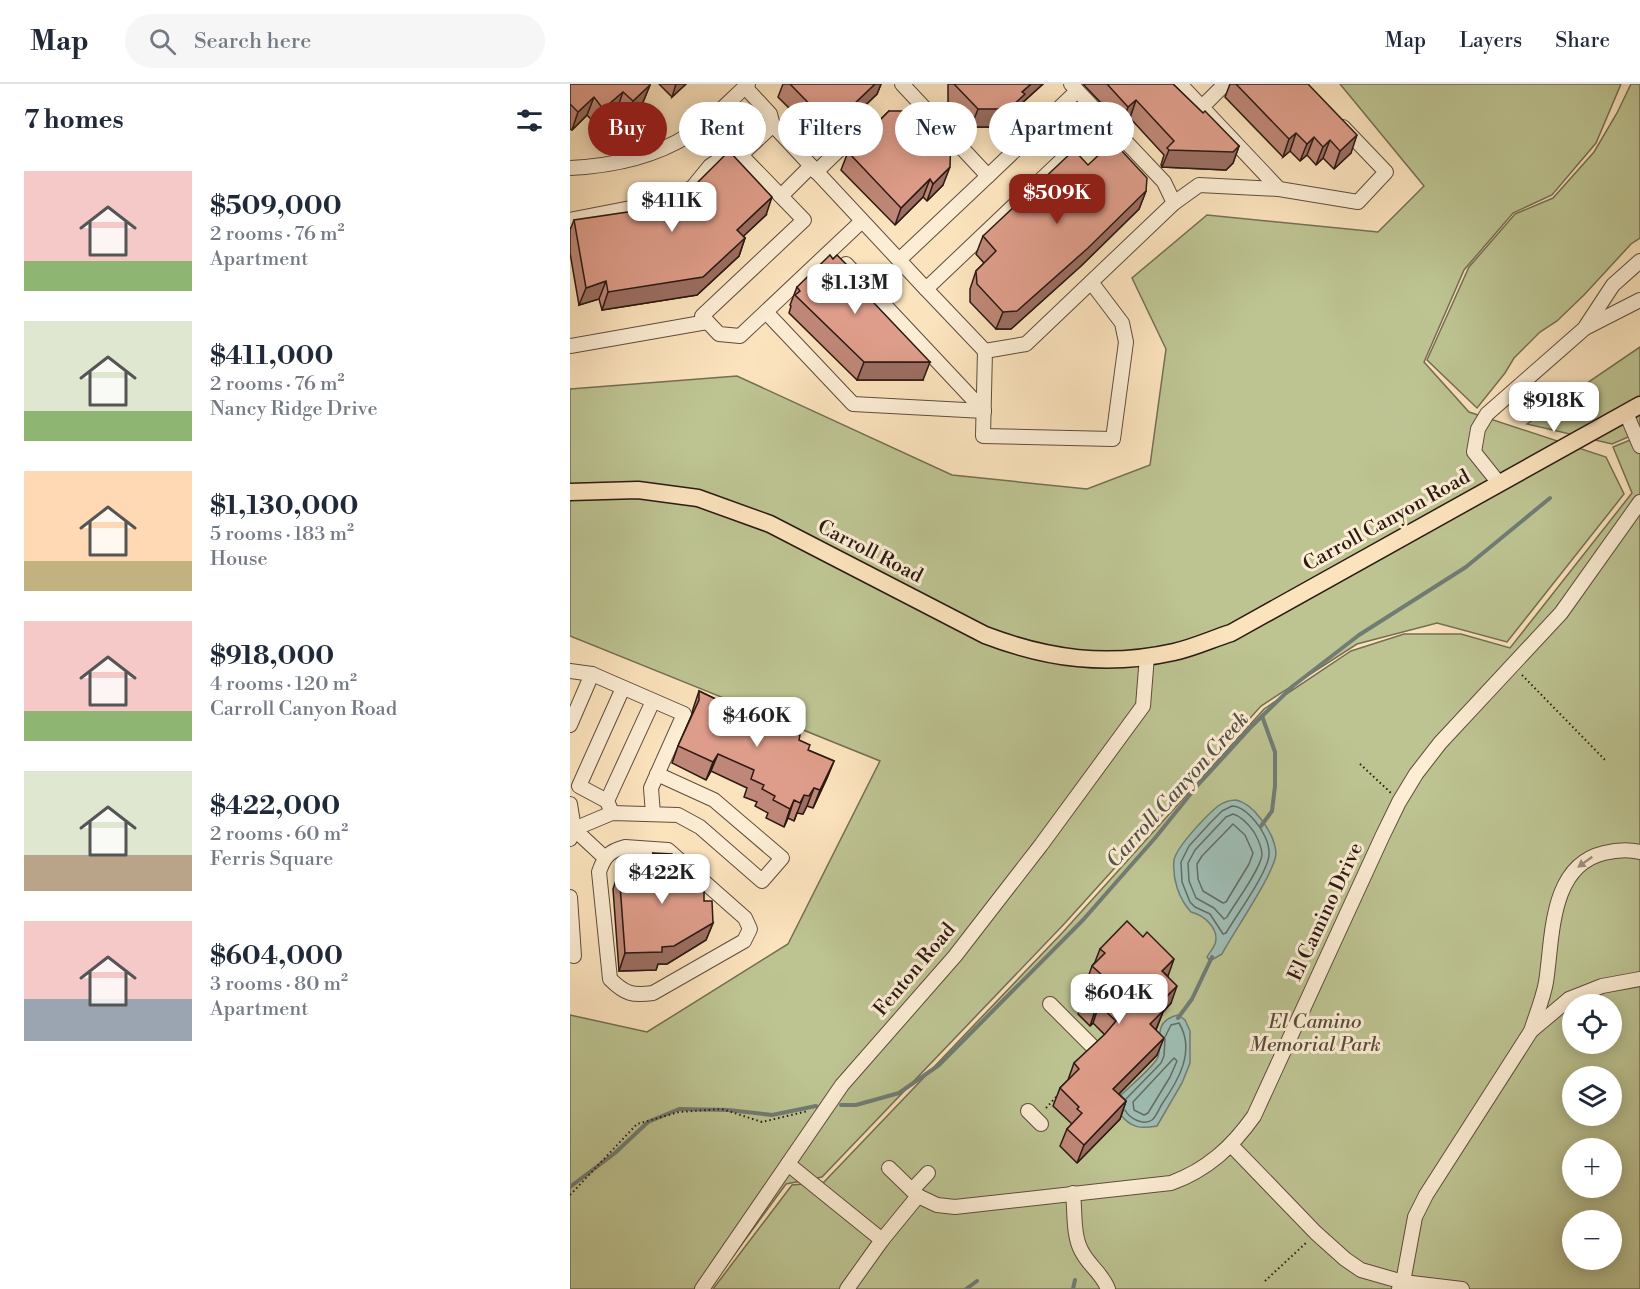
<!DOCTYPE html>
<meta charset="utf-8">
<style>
:root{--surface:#fff;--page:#f6f6f7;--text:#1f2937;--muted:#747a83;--line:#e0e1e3;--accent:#8f2418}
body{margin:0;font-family:"Libre Bodoni",serif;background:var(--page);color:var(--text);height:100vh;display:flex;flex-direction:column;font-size:22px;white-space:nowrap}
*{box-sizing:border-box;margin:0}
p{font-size:20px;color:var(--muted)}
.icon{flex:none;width:33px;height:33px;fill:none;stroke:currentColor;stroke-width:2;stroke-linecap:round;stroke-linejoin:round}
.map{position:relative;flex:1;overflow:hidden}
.drawer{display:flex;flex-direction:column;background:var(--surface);width:570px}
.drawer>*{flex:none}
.hud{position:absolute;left:18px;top:18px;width:570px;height:54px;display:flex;gap:12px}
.tools{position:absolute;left:992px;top:910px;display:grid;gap:12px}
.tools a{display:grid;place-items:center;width:60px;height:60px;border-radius:50%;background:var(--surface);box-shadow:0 3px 15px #0003;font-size:30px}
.price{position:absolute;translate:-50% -51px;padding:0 14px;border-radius:12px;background:#fff;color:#222;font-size:20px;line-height:39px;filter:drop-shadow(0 2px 3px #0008)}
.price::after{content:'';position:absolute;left:50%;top:36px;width:18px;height:14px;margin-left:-9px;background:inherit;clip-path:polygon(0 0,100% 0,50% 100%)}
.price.selected{background:var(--accent);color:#fff}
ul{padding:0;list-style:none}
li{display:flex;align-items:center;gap:18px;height:150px;padding:0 24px}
li span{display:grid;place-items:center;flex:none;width:168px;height:120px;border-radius:0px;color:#555}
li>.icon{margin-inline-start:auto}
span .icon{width:72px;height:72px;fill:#fffc;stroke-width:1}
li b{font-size:26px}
h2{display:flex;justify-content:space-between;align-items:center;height:72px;padding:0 24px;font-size:26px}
.chip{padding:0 21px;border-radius:27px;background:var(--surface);box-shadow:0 3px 15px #0003;font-size:21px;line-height:54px}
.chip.selected{background:var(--accent);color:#fff}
header{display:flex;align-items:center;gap:36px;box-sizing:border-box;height:84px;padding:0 30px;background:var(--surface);border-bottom:2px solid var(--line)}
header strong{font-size:28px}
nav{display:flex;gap:33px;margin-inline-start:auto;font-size:21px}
.search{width:420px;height:54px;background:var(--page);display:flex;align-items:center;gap:15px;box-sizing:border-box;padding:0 21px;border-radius:33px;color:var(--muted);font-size:22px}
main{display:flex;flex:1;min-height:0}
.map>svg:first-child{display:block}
.green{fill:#bdc492;stroke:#746e52;stroke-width:1.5;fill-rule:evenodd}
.water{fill:#9fbeb5;stroke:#717c74;stroke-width:1.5}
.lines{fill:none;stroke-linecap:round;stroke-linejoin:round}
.shore{stroke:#656c64;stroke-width:1.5}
.stream{stroke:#717c74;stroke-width:4}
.minor-casing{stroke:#5f4c3d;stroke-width:16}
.major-casing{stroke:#2b1912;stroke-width:19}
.path{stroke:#2b1912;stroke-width:2;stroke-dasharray:1.5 3;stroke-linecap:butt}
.minor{stroke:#fcedd4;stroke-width:14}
.major{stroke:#fbe3bd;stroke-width:16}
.wall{fill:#bf8777;stroke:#2b1912;stroke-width:1.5}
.shaded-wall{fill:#9b6e61;stroke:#2b1912;stroke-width:1.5}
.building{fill:#de9d8a;stroke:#2b1912;stroke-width:1.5}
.oneway{fill:#9e8e7d}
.labels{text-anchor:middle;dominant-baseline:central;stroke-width:6;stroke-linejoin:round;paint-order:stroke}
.street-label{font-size:20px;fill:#2b1912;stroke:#fcedd4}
.park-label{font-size:20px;font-style:italic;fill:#574c38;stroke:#fcedd4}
.water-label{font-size:21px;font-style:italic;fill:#54534b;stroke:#fcedd4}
</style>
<header>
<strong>Map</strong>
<div class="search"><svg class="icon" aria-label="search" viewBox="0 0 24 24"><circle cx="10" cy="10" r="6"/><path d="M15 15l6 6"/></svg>Search here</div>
<nav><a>Map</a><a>Layers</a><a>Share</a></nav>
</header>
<main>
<section class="drawer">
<h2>7 homes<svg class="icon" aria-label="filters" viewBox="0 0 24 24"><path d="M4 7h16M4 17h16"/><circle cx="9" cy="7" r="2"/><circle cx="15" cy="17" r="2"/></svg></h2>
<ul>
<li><span style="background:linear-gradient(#f6c9c9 75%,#8fb573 0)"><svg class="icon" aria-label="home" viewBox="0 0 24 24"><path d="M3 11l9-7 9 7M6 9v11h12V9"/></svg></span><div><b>$509,000</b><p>2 rooms · 76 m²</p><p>Apartment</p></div></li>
<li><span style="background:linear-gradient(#dfe7d0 75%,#8fb573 0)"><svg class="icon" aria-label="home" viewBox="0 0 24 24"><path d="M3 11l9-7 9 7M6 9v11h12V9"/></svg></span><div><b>$411,000</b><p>2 rooms · 76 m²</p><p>Nancy Ridge Drive</p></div></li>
<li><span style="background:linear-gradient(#ffd9b3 75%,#c2b280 0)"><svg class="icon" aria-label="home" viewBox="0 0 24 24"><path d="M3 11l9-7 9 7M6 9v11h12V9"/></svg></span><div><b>$1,130,000</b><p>5 rooms · 183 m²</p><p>House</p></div></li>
<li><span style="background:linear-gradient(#f6c9c9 75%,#8fb573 0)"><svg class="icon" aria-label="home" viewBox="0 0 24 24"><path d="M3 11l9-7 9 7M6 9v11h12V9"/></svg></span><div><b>$918,000</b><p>4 rooms · 120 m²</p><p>Carroll Canyon Road</p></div></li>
<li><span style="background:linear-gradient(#dfe7d0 70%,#b9a48a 0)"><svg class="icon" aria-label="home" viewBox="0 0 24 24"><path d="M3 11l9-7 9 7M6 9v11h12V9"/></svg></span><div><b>$422,000</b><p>2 rooms · 60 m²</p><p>Ferris Square</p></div></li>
<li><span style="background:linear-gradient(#f6c9c9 65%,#9aa5b1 0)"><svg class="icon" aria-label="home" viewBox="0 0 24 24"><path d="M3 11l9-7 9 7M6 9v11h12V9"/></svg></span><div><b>$604,000</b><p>3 rooms · 80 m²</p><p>Apartment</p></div></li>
</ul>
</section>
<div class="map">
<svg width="1070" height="1205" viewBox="0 0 1070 1205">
<rect width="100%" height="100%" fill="#fbe3bd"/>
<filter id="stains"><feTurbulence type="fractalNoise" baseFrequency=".00333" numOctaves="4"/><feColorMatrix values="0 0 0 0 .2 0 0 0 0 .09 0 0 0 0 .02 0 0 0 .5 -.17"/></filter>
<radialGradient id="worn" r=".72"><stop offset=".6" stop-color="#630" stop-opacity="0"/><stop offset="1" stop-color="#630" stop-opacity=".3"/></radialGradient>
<g class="green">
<path d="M770,0H1051L1026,59L982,111L943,129L894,186L854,278L899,328L1036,373L1054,410L937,558L867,539L787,560L691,622L495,839L252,1093L216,1100L139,1205H0V931L77,948L218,860L310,677L0,552V305L167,292L382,391L517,405L580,381L596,265L562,194L637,131L808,148L854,102Z"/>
<path d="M1061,0H1070V154L1061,160L1014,211L987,237L970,248L944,274L935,289L907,324L857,276L899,183L945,130L983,114L1024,68L1047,29Z"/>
<path d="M1070,263V348L1042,360L957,340Z"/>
<path d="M1070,352V1205H143L222,1101L254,1098L493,848L694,625L781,567L834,550H891L940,564L1062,409L1043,363ZM1002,921H1041V960H1002ZM1002,993H1041V1032H1002ZM1002,1065H1041V1104H1002ZM1002,1137H1041V1176H1002Z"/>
</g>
<g class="water">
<path d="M666,716C676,718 685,727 691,735C698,744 705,757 706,769C706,787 663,849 652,870L640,877L637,873C639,869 643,865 645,860C650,845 634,831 621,828C609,815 602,795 604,776C607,762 637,731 648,722C654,718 659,716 666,716Z"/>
<path d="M608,931L615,936L620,947V979L612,999L587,1042C570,1045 561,1044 550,1030L549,1013C560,1002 579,987 587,975C595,961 579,938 608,931Z"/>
</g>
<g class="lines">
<g class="shore">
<path d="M662,722C671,722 679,730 685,737C692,745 700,759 699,771C698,788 666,832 656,849L653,850L640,830L625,823L620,818L612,798L611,778L619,762L641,738L652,727Z"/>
<path d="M663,730C671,732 679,741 684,748C688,755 692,763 692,771C690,786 665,819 657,833L654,835L644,824L626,814L619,797L618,779L625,766L656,733Z"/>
<path d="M663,740L675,751L683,769L679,780L656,818L653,819L633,807L628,795L627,780L632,772Z"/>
<path d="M604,974L607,977L600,993L578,1029L574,1031L564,1026L563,1018Z"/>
<path d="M556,1015L591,979L594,972L595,955"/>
<path d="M555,1026C559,1034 573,1042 582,1036C586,1033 589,1025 592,1020C608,997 626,967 609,939L601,941L595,953"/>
</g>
<g class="stream">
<path d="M691,742L702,727L705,702V668L692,632"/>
<path d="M608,934L622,915L642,873"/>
<path d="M271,1021H286L329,1009L369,981L513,836L585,754L627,702L682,642L723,602L789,551L896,483L980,414"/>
<path d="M0,1103L45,1069L78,1038L109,1025L158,1026L202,1031L246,1022"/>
<path d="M396,1205L407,1197"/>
<path d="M503,1205L505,1196"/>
</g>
<defs>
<g id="minor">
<path d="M501,0L594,98L604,119"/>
<path d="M610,0L709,105"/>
<path d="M175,3L200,30L203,41L356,205"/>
<path d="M632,23L655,0"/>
<path d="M203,41L171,71L234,136L132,232L149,250L170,252L292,137"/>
<path d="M0,84C41,82 84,73 119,51C141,37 159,18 178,0"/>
<path d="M246,88L298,38"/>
<path d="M418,92L507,7"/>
<path d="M211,112L241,82"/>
<path d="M0,136L81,120L122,104L140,82L152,74L170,71"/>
<path d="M329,176L418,92L332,0"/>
<path d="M276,180L414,327"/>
<path d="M521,198L552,239L556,258L543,355L413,352L415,267L456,260L604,119L629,101L709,105L788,118L816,88L773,43"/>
<path d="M196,228L283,320L414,327"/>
<path d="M1016,242L1043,201L1070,177"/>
<path d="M0,262L137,238"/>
<path d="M415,267L356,205L535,35"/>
<path d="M1056,329L1070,362"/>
<path d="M928,398L904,368L908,345L917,330L1015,244L1070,216"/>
<path d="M0,587L22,590L114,630L81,704L83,730"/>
<path d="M0,641L22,590"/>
<path d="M37,717L9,702L53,604"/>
<path d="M0,720L4,745L0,755"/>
<path d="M40,724L37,717L83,617"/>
<path d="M4,745L42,729L108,731L130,743L192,797L212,774L144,716L87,690"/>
<path d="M4,745L34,773"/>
<path d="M55,763L98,766L175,834L180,845L174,857L83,909C63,912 55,910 40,895L29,788C34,773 39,767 55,763Z"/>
<path d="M0,813L4,872L0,871"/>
<path d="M480,920L522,962"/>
<path d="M961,947C966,931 973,915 976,898C983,854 979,782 1034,769C1046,766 1058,765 1070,768"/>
<path d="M458,1027L471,1040"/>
<path d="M661,1061L746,1149L775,1175L791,1186L833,1198L892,1205"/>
<path d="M218,1080L312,1156"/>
<path d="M319,1084L348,1112"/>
<path d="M342,1106L358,1089"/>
<path d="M503,1109C505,1127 503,1151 511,1166C518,1181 532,1189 538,1205"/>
<path d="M132,1205L272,1001L385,872L471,761L573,622L577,572"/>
<path d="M277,1205L312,1156L348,1112L367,1121L385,1123L601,1099C637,1086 662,1063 684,1032L812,753L829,718L846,690L870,659L991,529L1070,418"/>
<path d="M829,1205L833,1198L845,1133L856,1111L961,947L999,915L1032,902L1070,895"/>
</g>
<path id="major" d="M0,408L68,406L128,414L200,440L415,551C478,575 537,583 604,568C623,564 642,555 661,549L1070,321"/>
</defs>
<use href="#minor" class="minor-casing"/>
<use href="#major" class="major-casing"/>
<g class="path">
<path d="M952,591L1036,677"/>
<path d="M790,680L821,709"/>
<path d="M476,1024L488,1011"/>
<path d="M0,1111L67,1040L109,1028L152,1025L192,1038L238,1027"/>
<path d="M695,1197L737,1158"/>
</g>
<use href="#minor" class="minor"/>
<use href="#major" class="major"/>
</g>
<g class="wall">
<path d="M0,0L80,1L73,18L56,35L47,25L27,42L17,31L2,46L0,45Z"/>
<path d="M89,0H116L102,13Z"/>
<path d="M213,0H311L307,10L255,60L208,13Z"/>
<path d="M378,0H473L451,20L449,28L432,43H401L378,18Z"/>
<path d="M513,0H603L633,29L669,62L663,79L656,86L592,83L591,81L594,71L560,34L552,41Z"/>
<path d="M660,0H738L781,69L764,85L753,74L746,81L737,71L730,77L720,67L713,73L655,13Z"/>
<path d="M319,27L373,101L357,117L353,113L325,141L271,86L278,68Z"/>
<path d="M518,81L576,107L569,125L511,182L441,245H426L400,218V205L406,187L414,179L406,170L413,152Z"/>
<path d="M196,131L173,152L175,154L169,172L127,211L32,226L29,215L9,221L0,169V146L4,136Z"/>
<path d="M286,200L353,296H287L219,229L221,222L220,221L227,203Z"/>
<path d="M129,607L166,625L207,636L238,666L264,677L257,694L243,724L237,722L233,730L227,729L224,737L218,734L214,743L196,734L198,729L185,722L187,718L174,713L177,704L141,687L136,696L102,679L108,662L122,630L123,625Z"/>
<path d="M83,769L134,817L143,839L136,856L97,880H88L86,886L49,887L43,805L49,787L77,785Z"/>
<path d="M530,865L598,892L601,919L593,928L586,946L587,971L549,1010L556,1017L550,1035L507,1079L490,1062L497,1045L502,1040L483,1022L490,1004L498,996L504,979L535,951L523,939L520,942L508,930L514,912L521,905L516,899L522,882L525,878Z"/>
</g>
<g class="shaded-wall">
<path d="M106,0H116L102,13Z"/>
<path d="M305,0H311L307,10L255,60L261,42Z"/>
<path d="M461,0H473L451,20L449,28L432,43H401L408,25L452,8Z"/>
<path d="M80,1L73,18L56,35L63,17Z"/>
<path d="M53,8L47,25L27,42L33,25Z"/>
<path d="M24,13L17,31L2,46L8,28Z"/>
<path d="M566,16L560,34L552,41L558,23Z"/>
<path d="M726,49L720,67L713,73L719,55Z"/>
<path d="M787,51L781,69L764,85L770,67Z"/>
<path d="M744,53L737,71L730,77L737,60Z"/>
<path d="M760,56L753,74L746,81L753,63Z"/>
<path d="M669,62L663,79L656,86L592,83L599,66Z"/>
<path d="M380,83L373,101L357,117L363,100Z"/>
<path d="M360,95L353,113L325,141L331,124Z"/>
<path d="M576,107L569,125L511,182L441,245H426L433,228Z"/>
<path d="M202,113L196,131L161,164L167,146Z"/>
<path d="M175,154L169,172L127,211L32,226L38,208Z"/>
<path d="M36,197L29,215L9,221L16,204Z"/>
<path d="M294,278H360L353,296H287Z"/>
<path d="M148,670L141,687L136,696L143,678Z"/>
<path d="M264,677L257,694L243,724L250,706Z"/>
<path d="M244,704L237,722L233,730L227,729L224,737L234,711Z"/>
<path d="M224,716L218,734L214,743L220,725Z"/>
<path d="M143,839L136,856L97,880H88L86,886L49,887L55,869L92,863Z"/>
<path d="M604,875L598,892L592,887Z"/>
<path d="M607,902L601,919L593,928L586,945L574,958L587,922Z"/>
<path d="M529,921L523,939L520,942L526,924Z"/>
<path d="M594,954L587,971L537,1022L543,1005Z"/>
<path d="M556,1017L550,1035L507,1079L514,1061Z"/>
</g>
<g class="building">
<path d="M0,0H79L80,1L63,17L53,8L33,25L24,13L8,28L0,20Z"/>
<path d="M220,0H305L261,42Z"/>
<path d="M384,0H461L452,8L455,10L439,25H408Z"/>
<path d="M537,0H603L633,29L635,27L669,62L663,68L599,66L597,64L604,57L566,16L558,23Z"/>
<path d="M666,0H738L787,51L770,67L760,56L753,63L744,53L737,60L726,49L719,55Z"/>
<path d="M319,27H356L381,52L380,83L363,100L360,95L331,124L278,68Z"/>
<path d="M535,65H550L577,94L576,107L518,164L447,227L433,228L407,200L406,187L426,167L413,152L504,66L518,81Z"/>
<path d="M159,67L202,113L167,146L175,154L133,193L38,208L36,197L16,204L4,136L105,121Z"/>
<path d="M260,171L263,175L267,171L288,192L284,198L360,278H294L225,211L230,207L227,203Z"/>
<path d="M129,607L166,625L169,619L182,624L185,620L208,632L207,636L220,642L218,647L230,651L229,656L240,661L238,666L264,677L250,706L244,704L239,712L234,711L230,719L224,716L220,725L203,716L205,712L192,705L194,701L181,695L184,686L148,670L143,678L108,662L129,616Z"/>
<path d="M83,769L102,770L134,797V817H142L143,839L104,862L92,863V868L55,869L49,787L84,784Z"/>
<path d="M557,837L573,853L577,848L604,875L592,887L607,902L587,922L593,927L580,940L594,954L543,1005L556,1017L514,1061L497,1045L512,1029L507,1025L509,1023L490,1004L509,985L504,979L535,950L546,937L529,921L526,924L514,912L533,892L522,882L535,869L530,865Z"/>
</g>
<defs><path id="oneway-solid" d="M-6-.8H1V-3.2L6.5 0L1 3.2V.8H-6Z" transform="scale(1.5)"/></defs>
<use class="oneway" href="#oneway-solid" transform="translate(1015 778) rotate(144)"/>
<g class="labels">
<g class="street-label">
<text transform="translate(817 437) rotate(-29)">Carroll Canyon Road</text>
<text transform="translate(300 468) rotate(27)">Carroll Road</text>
<text transform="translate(756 828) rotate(-65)">El Camino Drive</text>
<text transform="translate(345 886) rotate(-50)">Fenton Road</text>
</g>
<g class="park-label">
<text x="745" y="938">El Camino<tspan x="745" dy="23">Memorial Park</tspan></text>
</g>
<g class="water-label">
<text transform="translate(608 706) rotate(-48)">Carroll Canyon Creek</text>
</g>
</g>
<rect width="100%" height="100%" filter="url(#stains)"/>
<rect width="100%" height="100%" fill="url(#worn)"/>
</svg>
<div class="tools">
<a><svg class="icon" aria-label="locate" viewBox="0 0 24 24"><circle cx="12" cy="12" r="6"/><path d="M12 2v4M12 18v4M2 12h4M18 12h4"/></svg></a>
<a><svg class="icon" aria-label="layers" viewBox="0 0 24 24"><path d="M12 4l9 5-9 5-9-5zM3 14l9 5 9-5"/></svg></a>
<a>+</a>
<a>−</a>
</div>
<b class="price selected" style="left:487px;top:141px">$509K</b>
<b class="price" style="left:102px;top:149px">$411K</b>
<b class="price" style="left:285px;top:231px">$1.13M</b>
<b class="price" style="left:984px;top:349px">$918K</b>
<b class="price" style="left:187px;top:664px">$460K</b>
<b class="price" style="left:92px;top:821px">$422K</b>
<b class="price" style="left:549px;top:941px">$604K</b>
<div class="hud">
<a class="chip selected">Buy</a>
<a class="chip">Rent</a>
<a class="chip">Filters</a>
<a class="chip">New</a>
<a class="chip">Apartment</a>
</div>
</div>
</main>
